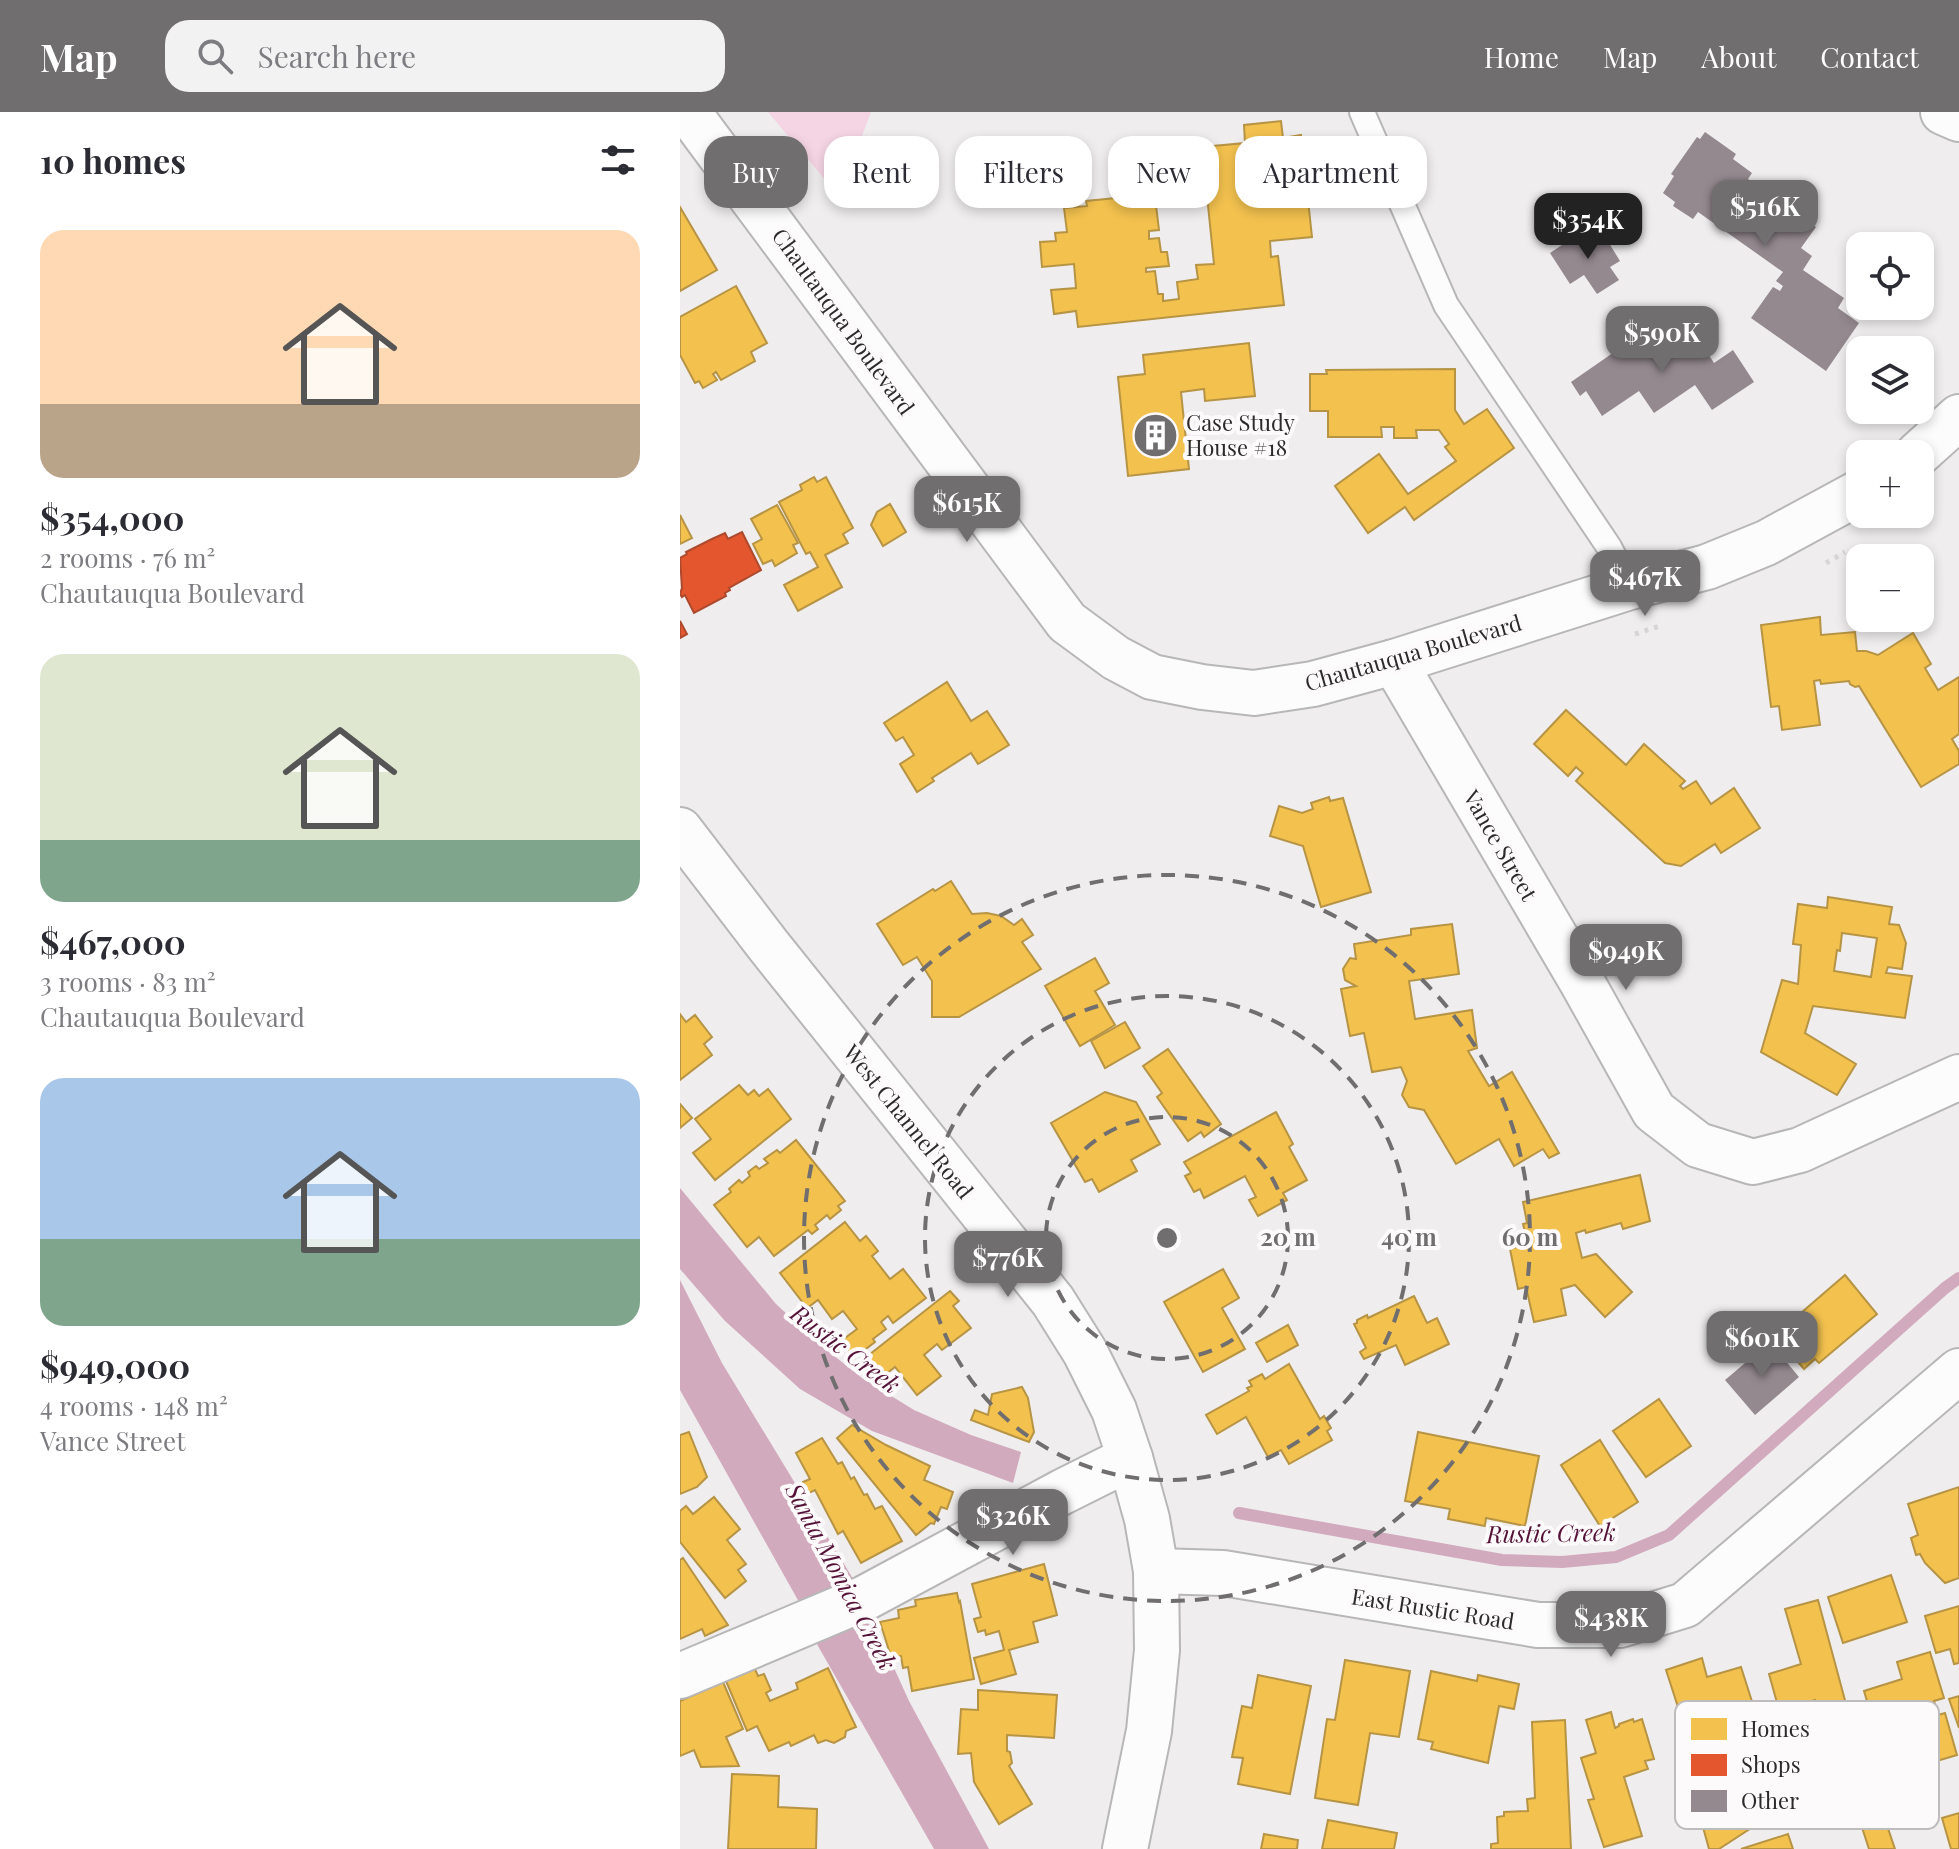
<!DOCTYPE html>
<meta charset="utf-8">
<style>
:root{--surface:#fff;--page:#f2f2f3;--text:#2b2b33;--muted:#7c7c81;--accent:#706e6f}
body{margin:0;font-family:"Playfair Display",serif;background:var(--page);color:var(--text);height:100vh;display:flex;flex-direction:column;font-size:30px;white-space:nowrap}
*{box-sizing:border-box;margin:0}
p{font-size:26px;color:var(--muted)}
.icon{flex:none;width:44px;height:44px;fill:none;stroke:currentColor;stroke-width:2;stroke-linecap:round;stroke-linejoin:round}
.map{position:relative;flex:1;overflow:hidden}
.side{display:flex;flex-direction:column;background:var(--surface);width:680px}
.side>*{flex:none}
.guide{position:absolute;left:24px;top:24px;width:760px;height:72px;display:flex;gap:16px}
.fabs{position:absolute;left:1166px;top:120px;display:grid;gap:16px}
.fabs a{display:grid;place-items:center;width:88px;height:88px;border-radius:16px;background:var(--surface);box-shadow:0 4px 12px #0003;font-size:40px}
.price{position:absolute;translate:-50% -68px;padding:0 18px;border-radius:16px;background:var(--accent);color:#fff;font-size:26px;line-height:52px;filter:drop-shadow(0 2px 4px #0008)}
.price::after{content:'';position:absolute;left:50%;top:48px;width:24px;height:18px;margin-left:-12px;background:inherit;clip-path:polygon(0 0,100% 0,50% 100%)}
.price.on{background:#222;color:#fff}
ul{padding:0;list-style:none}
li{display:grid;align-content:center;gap:16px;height:424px;padding:0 40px}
li span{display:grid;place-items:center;height:248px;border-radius:24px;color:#555}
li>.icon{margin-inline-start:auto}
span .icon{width:144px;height:144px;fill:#fffc;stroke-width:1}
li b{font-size:34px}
h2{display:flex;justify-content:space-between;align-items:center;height:96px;padding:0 40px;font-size:34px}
.pill{padding:0 28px;border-radius:24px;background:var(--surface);box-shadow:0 4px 12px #0003;font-size:28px;line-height:72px}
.pill.on{background:var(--accent);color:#fff}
header{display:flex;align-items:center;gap:48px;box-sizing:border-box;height:112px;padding:0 40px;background:var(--accent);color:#fff}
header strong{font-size:38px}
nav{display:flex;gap:44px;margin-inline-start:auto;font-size:28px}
.search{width:560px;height:72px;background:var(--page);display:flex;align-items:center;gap:20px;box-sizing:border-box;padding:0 28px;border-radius:24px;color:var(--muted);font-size:30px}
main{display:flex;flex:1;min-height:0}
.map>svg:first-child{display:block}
.green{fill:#f5d4e4}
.water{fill:#d2aabd}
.homes{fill:#f2c14e;stroke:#b79444;stroke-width:2;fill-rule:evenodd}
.shops{fill:#e4572e;stroke:#ad4a2d;stroke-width:2}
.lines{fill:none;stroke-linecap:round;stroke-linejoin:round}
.stream{stroke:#d2aabd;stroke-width:12}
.building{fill:#94898f}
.service-casing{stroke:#b8b7b8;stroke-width:28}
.minor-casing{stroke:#b8b7b8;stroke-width:48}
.tertiary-casing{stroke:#b8b7b8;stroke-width:48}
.path{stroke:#d7d6d6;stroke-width:5;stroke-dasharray:4 6;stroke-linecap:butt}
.service{stroke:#fdfcfc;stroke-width:24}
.minor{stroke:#fdfcfc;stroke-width:44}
.tertiary{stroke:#fdfcfc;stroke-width:44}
.ring{fill:none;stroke:#706e6f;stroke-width:4;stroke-dasharray:14 10}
.labels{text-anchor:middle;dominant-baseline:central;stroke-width:8;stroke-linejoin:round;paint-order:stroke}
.street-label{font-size:22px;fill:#2c2a2b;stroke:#fdfafb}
.poi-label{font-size:22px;fill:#2c2a2b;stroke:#fdfafb;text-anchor:start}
.water-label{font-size:24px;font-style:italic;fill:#551238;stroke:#fdfafb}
.key{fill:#fdfafb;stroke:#bebcbd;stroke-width:2}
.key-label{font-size:22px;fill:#2c2a2b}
.centre{fill:#706e6f;stroke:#fdfafb;stroke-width:4}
.ring-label{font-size:24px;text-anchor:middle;font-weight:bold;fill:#706e6f;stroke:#fdfafb;stroke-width:8;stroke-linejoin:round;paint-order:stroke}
</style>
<header>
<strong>Map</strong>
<div class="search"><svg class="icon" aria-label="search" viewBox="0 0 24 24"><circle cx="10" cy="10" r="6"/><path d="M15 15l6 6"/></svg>Search here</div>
<nav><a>Home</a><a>Map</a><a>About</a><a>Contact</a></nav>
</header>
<main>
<section class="side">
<h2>10 homes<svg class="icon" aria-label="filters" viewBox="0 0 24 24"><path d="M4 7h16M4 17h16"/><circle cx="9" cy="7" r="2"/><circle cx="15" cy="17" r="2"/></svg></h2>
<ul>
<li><span style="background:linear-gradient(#ffd9b3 70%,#b9a48a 0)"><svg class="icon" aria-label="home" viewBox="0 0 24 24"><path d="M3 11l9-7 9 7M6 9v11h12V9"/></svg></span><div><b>$354,000</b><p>2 rooms · 76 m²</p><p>Chautauqua Boulevard</p></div></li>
<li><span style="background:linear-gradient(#dfe7d0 75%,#7fa58c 0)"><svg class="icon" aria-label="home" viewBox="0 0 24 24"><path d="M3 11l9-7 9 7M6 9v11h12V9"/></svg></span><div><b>$467,000</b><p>3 rooms · 83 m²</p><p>Chautauqua Boulevard</p></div></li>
<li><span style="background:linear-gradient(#a9c7e8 65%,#7fa58c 0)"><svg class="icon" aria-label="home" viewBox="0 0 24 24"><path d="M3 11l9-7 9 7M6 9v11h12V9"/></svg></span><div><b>$949,000</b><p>4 rooms · 148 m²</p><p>Vance Street</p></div></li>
</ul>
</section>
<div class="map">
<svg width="1279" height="1737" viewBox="0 0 1279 1737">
<rect width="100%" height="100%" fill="#efedee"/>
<path class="green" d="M88,0H191L159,84Z"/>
<g class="water">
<path d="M0,1076L96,1192L138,1231L182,1266L234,1298L291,1323L341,1340L333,1371L192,1319L120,1277L45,1209L0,1157Z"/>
<path d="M0,1168L42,1251L175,1470L229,1589L309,1737H254L138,1534L119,1490L0,1278Z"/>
</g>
<g class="homes">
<path d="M601,9L603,26L621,23L632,125L590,129L591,145L598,144L604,193L398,215L396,199L374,202L371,178L396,176L394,152L362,155L360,130L376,129L375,121L387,120L384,96L407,94L406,89L446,85L447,91L461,90V87L475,85L479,118L469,119V127L479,126L481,140H487L489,154L466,156V160L475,159L478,182H483V189L499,187L497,170L518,167L516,153L534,152L522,35L565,31L564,13Z"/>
<path d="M0,95L37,158L0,179Z"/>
<path d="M56,174L87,231L71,240L75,249L41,268L36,260L33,262L37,268L23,276L19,269L15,271L0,243V205Z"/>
<path d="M569,231L575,284L525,289L524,277L501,280L509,357L448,364L438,265L465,262L463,243Z"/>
<path d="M775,257V298L784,312L807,297L834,336L734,408L725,395L688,421L655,374L699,342L728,382L776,349L765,335L769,332L759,318H736L737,326H714V315H701L702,325H648V299H630V262H647L646,258Z"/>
<path d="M134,365L137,370L146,365L173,416L163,422L168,431L145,443L162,475L118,499L104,473L138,455L130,440L126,442L99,390L122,378L120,373Z"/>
<path d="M210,392L226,420L203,434L191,413L197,400Z"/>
<path d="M97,393L118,431L113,433L117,441L95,454L92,448L83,452L73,432L82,427L71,407Z"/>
<path d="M0,403L12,426L0,432Z"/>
<path d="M1140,505L1141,523L1175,520L1177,539H1186L1198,543L1233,521L1251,552L1245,556L1258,578L1279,565V622L1272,627L1279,639V652L1241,675L1179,574L1175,575L1170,572L1169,569L1141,572L1140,568L1134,569L1140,613L1102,618L1099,594L1091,595L1081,513Z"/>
<path d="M267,570L291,609L307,599L329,633L298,652L291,641L252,666L254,669L237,680L220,652L234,643L223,625L216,629L204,611Z"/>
<path d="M886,598L946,653L964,632L1005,669L1000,674L1003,677L1016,669L1031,692L1054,676L1080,716L1041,741L1035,732L1001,754L985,751L896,669L903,661L896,655L888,664L854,632Z"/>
<path d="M649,685L650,689L663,686L691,780L641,795L623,734L590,724L599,694L622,701L633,697L631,691Z"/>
<path d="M271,769L292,802L307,801L321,804L334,813L342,807L353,823L342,830L361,857L279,905H252V869L237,845L223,853L197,812L253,777L255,779Z"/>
<path d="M1148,785L1212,795L1209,812L1219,813L1226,831L1222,857L1208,855L1206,861L1232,864L1225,906L1133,894L1125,921L1176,952L1157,983L1081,940L1102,868L1118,872L1121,833L1113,832L1118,792L1147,796ZM1162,821L1197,826L1191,865L1154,859L1157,838L1160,839Z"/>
<path d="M772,812L779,862L729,869L735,907L792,898L797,936L788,939L809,974L832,960L879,1041L869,1046L863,1037L834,1054L819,1027L776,1052L744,998L729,995L722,983L727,969L721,955L692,960L684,921L670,924L661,877L676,874L665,868L663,857L670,846L676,847L674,832L731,823V817Z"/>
<path d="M415,846L429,871L415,879L435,913L400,934L365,874Z"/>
<path d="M0,902L6,910L15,903L32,925L24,932L32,943L0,968Z"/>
<path d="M445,910L460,936L425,956L411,929Z"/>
<path d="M488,937L541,1012L524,1025L521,1020L508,1029L477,985L482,981L463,954Z"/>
<path d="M59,973L68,983L74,978L79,984L88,977L111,1007L35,1068L13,1041L31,1027L15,1007Z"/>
<path d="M425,980L456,990L480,1032L451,1048L457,1059L419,1080L412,1067L405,1070L371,1011Z"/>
<path d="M0,992L12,1006L0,1016Z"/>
<path d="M596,1000L613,1032L609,1035L627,1068L603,1081L607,1088L578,1104L569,1088L576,1085L565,1064L524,1086L520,1077L514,1080L505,1064L511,1061L504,1050Z"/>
<path d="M116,1028L165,1089L158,1094L161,1098L150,1107L147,1103L135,1113L138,1117L132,1122L128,1118L94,1144L79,1125L67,1135L34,1093L51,1080L49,1077L59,1068L62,1071L70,1064L68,1060L76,1054L79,1057L88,1051L84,1047L97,1038L100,1041Z"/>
<path d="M960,1063L970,1109L943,1117L941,1111L906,1121L905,1118L896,1121L902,1146L916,1142L952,1180L925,1205L895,1173L881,1177L886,1203L854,1210L846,1175L838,1177L830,1137L848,1132L843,1112L847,1111L843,1090Z"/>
<path d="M165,1110L180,1129L186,1124L198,1139L192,1144L210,1167L223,1157L246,1186L213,1211L208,1204L201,1210L206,1217L193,1227L195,1230L174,1246L161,1229L177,1217L163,1199L152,1207L138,1188L127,1196L100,1161Z"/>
<path d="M543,1157L559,1186L542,1196L565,1237L523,1260L484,1190Z"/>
<path d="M1165,1163L1197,1202L1139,1251L1135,1247L1124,1257L1090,1217L1102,1207L1107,1213Z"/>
<path d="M270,1179L279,1189L273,1194L291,1216L262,1238L257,1232L244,1243L261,1264L237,1283L215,1255L201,1266L180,1250Z"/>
<path d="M734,1184L747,1211L757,1206L769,1232L725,1253L716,1233L684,1247L680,1240L686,1236L674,1212L677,1211V1208L687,1203L688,1206Z"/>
<path d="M608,1213L618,1233L587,1250L576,1231Z"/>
<path d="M609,1252L640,1307L644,1304L651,1316L647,1319L652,1328L609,1352L601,1338L588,1345L566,1305L537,1322L526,1303L569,1279L567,1276L572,1274L569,1269L582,1262L585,1267Z"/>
<path d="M342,1275L348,1286L354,1320L349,1330L291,1308L295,1298L308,1303L312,1282Z"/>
<path d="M979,1287L1011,1334L966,1365L933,1319Z"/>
<path d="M172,1313L206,1333L250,1354L244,1368L273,1380L267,1397L261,1395L254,1412L251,1411L236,1423L157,1326Z"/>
<path d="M9,1320L27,1365L17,1375L0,1382V1323Z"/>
<path d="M738,1320L859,1344L845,1414L806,1406L805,1414L768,1407L770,1397L725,1389Z"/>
<path d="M142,1326L158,1352L162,1350L171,1367L174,1365L184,1383L187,1382L195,1397L202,1394L222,1429L181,1451L163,1419L158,1422L135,1378L129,1381L123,1370L130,1367L116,1341Z"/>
<path d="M920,1328L958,1390L920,1414L881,1353Z"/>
<path d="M1279,1375V1466L1265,1471L1245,1451L1240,1442L1236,1443L1231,1426L1238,1423L1228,1392Z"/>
<path d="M34,1385L60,1417L47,1428L66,1452L58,1458L66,1469L45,1486L0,1430V1399L6,1394L13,1402Z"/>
<path d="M3,1446L48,1513L25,1524L22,1517L0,1527V1448Z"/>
<path d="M364,1452L377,1503L353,1510L358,1530L329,1538L336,1562L301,1572L294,1546L324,1538L319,1519L306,1523L305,1518L298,1520L294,1507L301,1505L292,1472Z"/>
<path d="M1211,1463L1227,1510L1163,1531L1148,1485Z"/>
<path d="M277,1481L279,1490L280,1489L294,1567L232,1579L228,1555L223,1556L221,1544L211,1545L200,1510L219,1506L218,1498L236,1494L235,1488Z"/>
<path d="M1138,1488L1166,1592L1139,1600L1135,1588L1099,1598L1089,1562L1121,1552L1105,1497Z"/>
<path d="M1279,1494V1551L1274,1552L1270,1537L1256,1541L1245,1504Z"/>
<path d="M1250,1540L1264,1586L1254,1589L1257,1598L1234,1605L1232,1602L1194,1613L1184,1579L1222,1567L1217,1550Z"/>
<path d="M1022,1546L1027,1565L1061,1555L1090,1646L1048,1660L1044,1646L1017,1654L986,1558Z"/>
<path d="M665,1548L730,1559L719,1625L690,1621L678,1693L635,1686L647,1607L655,1608Z"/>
<path d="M148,1556L176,1615L166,1619L165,1625L154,1631L146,1628L138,1631L134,1623L111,1634L109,1630L89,1639L77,1614L67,1619L46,1569L75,1557L78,1564L84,1562L91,1578L86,1581L90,1589L118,1577L116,1571Z"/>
<path d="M751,1559L797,1569L798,1563L839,1572L834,1597L819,1594L808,1651L751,1637L753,1630L738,1627Z"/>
<path d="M578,1563L631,1574L610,1682L558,1672L563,1646L552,1645L562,1594L572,1596Z"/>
<path d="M43,1570L63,1617L46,1625L59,1654L21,1655L14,1638L0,1644V1589Z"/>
<path d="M298,1578L377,1583L374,1626L327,1623V1639L330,1640L332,1651L329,1654L352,1692L319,1712L294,1670L291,1641L278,1642L281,1597L298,1598Z"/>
<path d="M1279,1584V1616L1269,1587Z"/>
<path d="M931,1600L935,1616L939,1614V1612L953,1607L954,1610L962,1607L974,1647L965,1649L968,1657L944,1665L962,1724L924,1735L908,1688L914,1687L901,1646L916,1641L906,1608Z"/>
<path d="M1265,1601L1277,1643L1250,1651L1237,1609Z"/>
<path d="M885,1608L891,1737H811V1732L818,1731L817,1705L824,1704V1700L848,1699L847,1687L855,1686L852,1610Z"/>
<path d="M52,1662L99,1664L98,1695L137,1697L136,1737H48Z"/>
<path d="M1023,1662L1025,1670H1036L1047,1686L1053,1681L1063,1696L1068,1693L1079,1711L1039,1737H1029L1012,1675Z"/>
<path d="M1198,1687L1215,1737H1189L1175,1694Z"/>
<path d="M1279,1701V1737H1271L1262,1706Z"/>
<path d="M648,1708L717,1721L714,1737H642Z"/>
<path d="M584,1722L618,1728L617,1737H581Z"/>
<path d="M1108,1722L1113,1737H1061Z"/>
</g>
<g class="shops">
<path d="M62,420L81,458L49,476L50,478L45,481L46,484L14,501L5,483L2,485L0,482L2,476L0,446L7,442L6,440L32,427L45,421L48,427Z"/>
<path d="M0,509L7,522L0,526Z"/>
</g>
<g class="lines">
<path class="stream" d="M559,1401L822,1448L882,1450L936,1445L989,1423L1265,1176L1279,1166"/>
</g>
<g class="building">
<path d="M1025,20L1056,42L1053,47L1072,61L1068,67L1136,115L1121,136L1132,144L1123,158L1164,186L1158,196L1179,211L1146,259L1071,206L1093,175L1100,179L1103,174L1096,169L1103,160L1018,100L1013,107L993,94L995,90L983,81L994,64L991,62L1017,25L1020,27Z"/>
<path d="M915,120L923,131L927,128L940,149L930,155L939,168L917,182L904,163L890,172L870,141L897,123L901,129Z"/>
<path d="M976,211L993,237L1015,222L1034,251L1053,238L1074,270L1032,298L1015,273L974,301L959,279L922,304L906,279L900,284L891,270Z"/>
<path d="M1090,1230L1119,1265L1075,1303L1045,1268Z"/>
</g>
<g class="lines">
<defs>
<path id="service" d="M682,0L766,193L929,435L950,475"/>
<g id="minor">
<path d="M1263,0L1279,7"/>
<path d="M714,550L902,870L974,999L1018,1033L1073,1050L1120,1038L1279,965"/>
<path d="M476,1459L543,1461L858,1513H940L1005,1493L1279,1259"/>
<path d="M0,1564L185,1486L382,1380L450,1346"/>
</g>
<g id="tertiary">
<path d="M8,0L387,510L436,546L472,565L522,575L574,581L633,572L714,550L950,475L1027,455L1086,431L1180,380"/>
<path d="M1238,342L1279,305"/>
<path d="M0,718L88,833L373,1189L405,1240L434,1298L450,1346L467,1407L476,1459L477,1538L469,1619L445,1737"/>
</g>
</defs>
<use href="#service" class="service-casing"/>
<use href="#minor" class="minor-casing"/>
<use href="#tertiary" class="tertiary-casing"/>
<g class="path">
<path d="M1146,451L1165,440"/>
<path d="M955,522L980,514"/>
</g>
<use href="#service" class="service"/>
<use href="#minor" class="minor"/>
<use href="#tertiary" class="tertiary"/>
</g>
<g class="ring">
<circle cx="487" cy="1126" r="121"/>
<circle cx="487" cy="1126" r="242"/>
<circle cx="487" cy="1126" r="363"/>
</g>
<defs>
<symbol id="building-disc" viewBox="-11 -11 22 22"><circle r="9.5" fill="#706e6f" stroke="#fdfafb"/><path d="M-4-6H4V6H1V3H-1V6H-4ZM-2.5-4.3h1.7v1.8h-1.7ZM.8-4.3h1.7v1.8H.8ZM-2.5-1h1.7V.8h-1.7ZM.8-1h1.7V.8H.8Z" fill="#fff"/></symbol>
</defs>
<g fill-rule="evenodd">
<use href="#building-disc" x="450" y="298" width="51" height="51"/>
</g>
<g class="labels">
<g class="street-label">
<text transform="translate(164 209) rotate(54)">Chautauqua Boulevard</text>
<text transform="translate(733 540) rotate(-16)">Chautauqua Boulevard</text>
<text transform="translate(821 733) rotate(60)">Vance Street</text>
<text transform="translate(229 1009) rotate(51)">West Channel Road</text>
<text transform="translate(753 1496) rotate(9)">East Rustic Road</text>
</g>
<g class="poi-label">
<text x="506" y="310">Case Study<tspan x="506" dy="25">House #18</tspan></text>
</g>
<g class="water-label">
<text transform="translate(166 1236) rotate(37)">Rustic Creek</text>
<text transform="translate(871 1420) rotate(-1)">Rustic Creek</text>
<text transform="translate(162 1464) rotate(62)">Santa Monica Creek</text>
</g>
</g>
<rect x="995" y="1589" width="264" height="128" rx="12" class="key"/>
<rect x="1011" y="1606" width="36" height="22" fill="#f2c14e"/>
<rect x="1011" y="1642" width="36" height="22" fill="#e4572e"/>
<rect x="1011" y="1678" width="36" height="22" fill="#94898f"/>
<g class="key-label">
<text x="1061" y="1625">Homes</text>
<text x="1061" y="1661">Shops</text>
<text x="1061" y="1697">Other</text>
</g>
<circle cx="487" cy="1126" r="12" class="centre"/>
<g class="ring-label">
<text x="608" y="1134">20 m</text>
<text x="729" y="1134">40 m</text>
<text x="850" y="1134">60 m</text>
</g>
</svg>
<div class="fabs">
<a><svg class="icon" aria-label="locate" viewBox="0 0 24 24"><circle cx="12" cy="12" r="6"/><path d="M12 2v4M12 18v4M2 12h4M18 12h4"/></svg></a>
<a><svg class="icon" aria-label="layers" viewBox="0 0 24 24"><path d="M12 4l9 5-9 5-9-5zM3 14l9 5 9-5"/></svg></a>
<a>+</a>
<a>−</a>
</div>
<b class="price" style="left:1085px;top:136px">$516K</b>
<b class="price on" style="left:908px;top:149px">$354K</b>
<b class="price" style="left:982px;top:262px">$590K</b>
<b class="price" style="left:287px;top:432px">$615K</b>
<b class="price" style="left:965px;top:506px">$467K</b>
<b class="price" style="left:946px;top:880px">$949K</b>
<b class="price" style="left:328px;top:1187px">$776K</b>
<b class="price" style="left:1082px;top:1267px">$601K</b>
<b class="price" style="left:333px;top:1445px">$326K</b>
<b class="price" style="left:931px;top:1547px">$438K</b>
<div class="guide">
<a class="pill on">Buy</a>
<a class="pill">Rent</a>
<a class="pill">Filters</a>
<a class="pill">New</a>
<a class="pill">Apartment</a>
</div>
</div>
</main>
